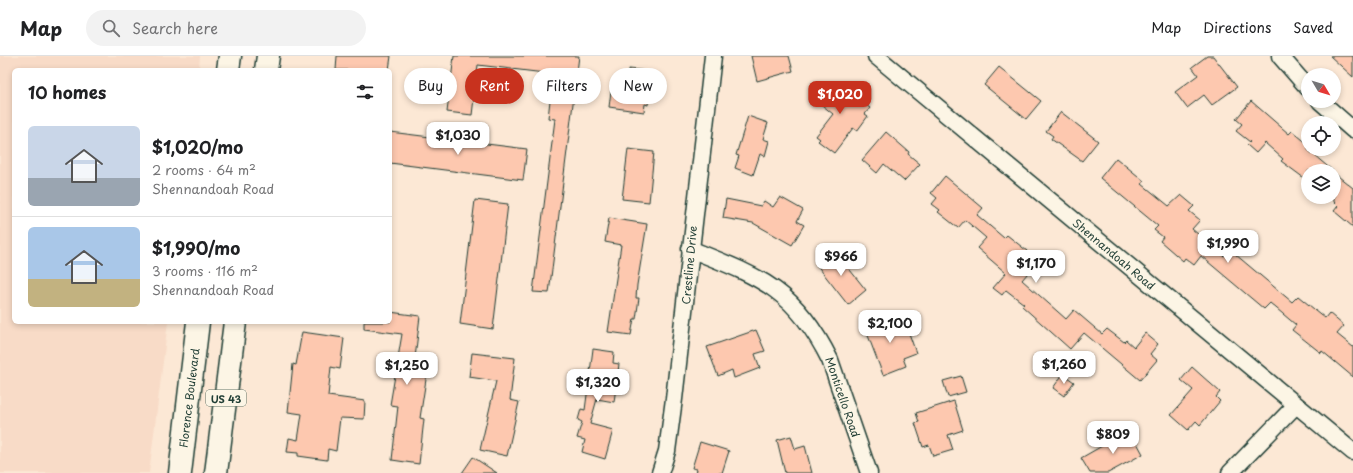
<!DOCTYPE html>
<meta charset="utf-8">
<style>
:root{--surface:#fff;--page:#f2f2f2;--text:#202124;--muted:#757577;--line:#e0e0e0;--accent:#c8321e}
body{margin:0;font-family:"Playpen Sans",sans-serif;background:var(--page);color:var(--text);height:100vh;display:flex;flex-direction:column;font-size:15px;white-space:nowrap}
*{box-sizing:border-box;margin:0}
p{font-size:13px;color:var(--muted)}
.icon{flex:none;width:22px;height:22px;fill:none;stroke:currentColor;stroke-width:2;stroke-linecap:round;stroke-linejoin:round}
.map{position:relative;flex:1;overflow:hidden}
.details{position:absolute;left:12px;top:12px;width:380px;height:256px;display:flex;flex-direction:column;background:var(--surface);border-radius:6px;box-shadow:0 2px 6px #0003}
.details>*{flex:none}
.hud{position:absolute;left:404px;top:12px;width:380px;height:36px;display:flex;gap:8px}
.needle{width:26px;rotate:128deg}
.buttons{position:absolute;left:1301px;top:12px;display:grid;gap:8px}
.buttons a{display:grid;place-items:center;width:40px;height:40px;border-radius:50%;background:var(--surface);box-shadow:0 2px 6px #0003;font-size:20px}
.price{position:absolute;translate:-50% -34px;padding:0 9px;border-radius:8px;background:#fff;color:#222;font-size:13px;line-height:26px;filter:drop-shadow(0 1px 2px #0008)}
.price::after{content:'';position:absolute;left:50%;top:24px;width:12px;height:9px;margin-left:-6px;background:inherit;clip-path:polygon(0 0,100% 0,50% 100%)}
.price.on{background:var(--accent);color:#fff}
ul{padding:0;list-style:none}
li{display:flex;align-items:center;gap:12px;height:100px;padding:0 16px}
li+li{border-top:1px solid var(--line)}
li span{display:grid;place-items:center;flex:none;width:112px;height:80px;border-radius:6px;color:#555}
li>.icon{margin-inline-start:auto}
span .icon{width:48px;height:48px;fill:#fffc;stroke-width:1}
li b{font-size:17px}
h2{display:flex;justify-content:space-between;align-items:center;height:48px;padding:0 16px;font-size:17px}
.chip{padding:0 14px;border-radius:18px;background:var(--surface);box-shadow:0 2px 6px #0003;font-size:14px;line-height:36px}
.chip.on{background:var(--accent);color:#fff}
header{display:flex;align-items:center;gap:24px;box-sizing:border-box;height:56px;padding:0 20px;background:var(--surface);border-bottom:1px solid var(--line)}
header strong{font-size:19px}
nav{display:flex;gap:22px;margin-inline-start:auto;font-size:14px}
.search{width:280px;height:36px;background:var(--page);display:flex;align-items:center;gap:10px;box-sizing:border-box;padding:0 14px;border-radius:22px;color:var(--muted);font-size:15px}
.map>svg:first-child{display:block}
.built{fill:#f8dbc7}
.building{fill:#fdc8af;stroke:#1f3d34}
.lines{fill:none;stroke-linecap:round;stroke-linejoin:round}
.minor-casing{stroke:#1f3d34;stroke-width:19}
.highway-casing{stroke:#1f3d34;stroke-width:25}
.minor{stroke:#fcf5e5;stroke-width:16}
.highway{stroke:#fcf5e5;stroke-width:22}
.labels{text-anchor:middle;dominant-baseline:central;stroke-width:4;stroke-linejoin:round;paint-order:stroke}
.shield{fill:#fcf5e5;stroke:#617469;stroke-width:1}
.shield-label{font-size:10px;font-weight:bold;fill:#1f3d34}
.street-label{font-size:11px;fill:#1f3d34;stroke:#fcf5e5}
</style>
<header>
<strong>Map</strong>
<div class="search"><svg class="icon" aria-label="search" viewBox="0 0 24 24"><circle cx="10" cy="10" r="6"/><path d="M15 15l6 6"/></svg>Search here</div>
<nav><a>Map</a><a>Directions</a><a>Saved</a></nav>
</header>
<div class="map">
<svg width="1353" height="417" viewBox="0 0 1353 417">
<rect width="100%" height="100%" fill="#fce8d5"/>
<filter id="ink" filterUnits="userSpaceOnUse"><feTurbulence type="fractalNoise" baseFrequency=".025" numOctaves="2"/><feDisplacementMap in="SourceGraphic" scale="8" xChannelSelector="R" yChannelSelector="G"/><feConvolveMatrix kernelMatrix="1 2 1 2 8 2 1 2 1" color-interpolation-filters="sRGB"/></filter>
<g filter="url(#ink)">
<path class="built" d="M0,0H200L199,14H14V266H168L149,417H0Z"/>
<g class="building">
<path d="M337,0H391L389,14H336Z"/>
<path d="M454,0H579L549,237L533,236L555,63L548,62L553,18L478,9L472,59L447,56Z"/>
<path d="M751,0H789L793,15L757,25Z"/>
<path d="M1207,0H1213L1237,31L1212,49L1204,39L1187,52L1175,36L1198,19L1192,11Z"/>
<path d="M1330,0H1353V21Z"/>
<path d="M999,11L1041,45L1026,63L984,29Z"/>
<path d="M629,13L648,15V23H651L648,49L645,48L644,56L609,51L611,35L626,37Z"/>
<path d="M822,26L827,31L830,28L839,34L842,31L870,52L865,58L868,60L857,75L853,72L834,97L818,85L820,83L816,80L833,58L817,45L820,42L814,37Z"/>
<path d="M1251,45L1289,78L1292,75L1308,88V94L1333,115H1308V125L1281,105L1283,103L1265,87L1256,97L1247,89L1250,86L1236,75L1242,68L1236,63Z"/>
<path d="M1061,56L1098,85L1082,105L1051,83L1053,80L1046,75Z"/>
<path d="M748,60L768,67L763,83L769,85L765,100L760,98L753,119L735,112L739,100L736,99Z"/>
<path d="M390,76L527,93L523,124L390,107Z"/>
<path d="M886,76L909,96L908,98L920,108L904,125L884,108L877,117L862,104Z"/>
<path d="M628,93L654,96L649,146L622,143Z"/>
<path d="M1116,102L1144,125L1142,128L1169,150L1181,139L1194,150L1189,155L1200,164L1192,173L1224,200L1229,193L1292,246L1298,240L1325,262L1329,257L1344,270L1337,278L1353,291V321L1322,295L1321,297L1292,274L1296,269L1270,247L1264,253L1201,200L1194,209L1185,202L1183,205L1160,185L1163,181L1154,174L1158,170L1100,122Z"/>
<path d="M1334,117L1353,132V171L1334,155L1338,150L1334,146Z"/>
<path d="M945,120L983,152L977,159L1004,182L1007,179L1027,195L1022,200L1034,210L1022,224L1066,263L1074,254L1102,278L1107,273L1124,286L1126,284L1134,291L1145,277L1158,288L1150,298L1157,304L1140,324L1084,277L1070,293L1022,250L1024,248L1006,234L1002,239L993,232L1006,217L977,192L986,182L965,164L958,172L938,156L940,154L932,148L937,142L931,137Z"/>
<path d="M780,141L803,154L797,165L804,169L792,189L753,167L723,162L726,143L761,150L764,145L773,151Z"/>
<path d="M475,144L508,148L493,273L460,268Z"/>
<path d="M609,162L647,168L637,229L636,242H639L636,263H634L631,279L608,276L621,189L605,186Z"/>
<path d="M834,194L866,234L848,249L816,208Z"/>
<path d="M390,256L420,260L415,302L429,304L420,362L424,363L419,408L392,404L398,350L390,349L402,278L364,273V266H390Z"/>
<path d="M890,259L894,270L905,266L916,297L903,302L906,310L883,319L864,269Z"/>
<path d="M756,274L765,295L755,298L760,312L734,322L732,314L718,320L707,291Z"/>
<path d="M302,276L344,282L340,313L331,311L328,340L365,345L364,363L340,362L336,395L328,393L327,404L298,400V397L287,396L289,382L298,384L302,358L288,356L293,308L296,309Z"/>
<path d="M593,293L614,296L613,307L619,308L614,346L597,343L590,368L613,374L605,403L582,396L585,384L577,382L582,366L578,364L581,353L585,354Z"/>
<path d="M472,297L515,302L510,344L519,346L507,400L480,394L496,325L469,321Z"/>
<path d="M1192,311L1220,336L1216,341L1220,345L1200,369L1196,365L1188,374L1171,359L1193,334L1181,324Z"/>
<path d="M1063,318L1074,326L1064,340L1053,332Z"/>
<path d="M961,320L966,336L948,341L943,325Z"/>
<path d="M954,345L963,374L948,379L953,394L933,400L929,389L923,391L915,367L919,366L916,357Z"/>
<path d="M1130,374L1143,398L1108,417H1090L1081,402Z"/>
<path d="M791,380L795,393L805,390L812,417H785L777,384Z"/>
<path d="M700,386L729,395L722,417H696L697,413L692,412Z"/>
<path d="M473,401L497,417H462Z"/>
</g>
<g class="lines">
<defs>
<g id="minor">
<path d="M876,0L1353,396"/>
<path d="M1280,0L1308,32"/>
<path d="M1320,45L1353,74"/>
<path d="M690,193C760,221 795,233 830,304L869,417"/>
<path d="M660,417L667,395L674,343L713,0"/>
<path d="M1230,417L1296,349"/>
</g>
<g id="highway">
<path d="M228,14L230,0"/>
<path d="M266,14L268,0"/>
<path d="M180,417L198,266"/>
<path d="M216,417L235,266"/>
</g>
</defs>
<use href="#minor" class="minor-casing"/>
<use href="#highway" class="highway-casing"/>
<use href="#minor" class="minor"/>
<use href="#highway" class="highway"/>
</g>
</g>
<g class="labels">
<rect class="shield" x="206" y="334" width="40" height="16" rx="3"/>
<g class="shield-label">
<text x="226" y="342">US 43</text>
</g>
<g class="street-label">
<text transform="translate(1114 198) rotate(40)">Shennandoah Road</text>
<text transform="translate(689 209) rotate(-85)">Crestline Drive</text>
<text transform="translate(843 341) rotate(71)">Monticello Road</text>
<text transform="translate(189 342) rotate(-83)">Florence Boulevard</text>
</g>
</g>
</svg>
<div class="buttons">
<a><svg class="needle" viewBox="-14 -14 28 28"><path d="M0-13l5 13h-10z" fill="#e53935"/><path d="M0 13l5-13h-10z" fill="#757577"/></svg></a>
<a><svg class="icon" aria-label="locate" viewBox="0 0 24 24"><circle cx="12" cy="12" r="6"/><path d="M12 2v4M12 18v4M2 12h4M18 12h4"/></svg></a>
<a><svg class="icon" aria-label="layers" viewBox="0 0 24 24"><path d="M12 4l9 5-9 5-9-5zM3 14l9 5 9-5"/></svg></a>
</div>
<b class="price on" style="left:840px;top:59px">$1,020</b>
<b class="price" style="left:458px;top:100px">$1,030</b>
<b class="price" style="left:1228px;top:208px">$1,990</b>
<b class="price" style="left:841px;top:221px">$966</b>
<b class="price" style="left:1036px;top:228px">$1,170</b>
<b class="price" style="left:890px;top:288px">$2,100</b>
<b class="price" style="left:1064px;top:329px">$1,260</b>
<b class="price" style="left:407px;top:330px">$1,250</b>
<b class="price" style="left:598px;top:347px">$1,320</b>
<b class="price" style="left:1113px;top:399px">$809</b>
<div class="hud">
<a class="chip">Buy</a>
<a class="chip on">Rent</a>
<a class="chip">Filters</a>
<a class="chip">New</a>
</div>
<section class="details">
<h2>10 homes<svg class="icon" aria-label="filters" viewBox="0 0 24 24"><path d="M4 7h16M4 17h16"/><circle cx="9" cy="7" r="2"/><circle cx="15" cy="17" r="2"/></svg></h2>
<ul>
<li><span style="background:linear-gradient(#c9d6e8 65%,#9aa5b1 0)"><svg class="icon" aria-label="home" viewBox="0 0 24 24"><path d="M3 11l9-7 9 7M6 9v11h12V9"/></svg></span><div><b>$1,020/mo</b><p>2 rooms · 64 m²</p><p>Shennandoah Road</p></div></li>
<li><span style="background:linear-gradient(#a9c7e8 65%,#c2b280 0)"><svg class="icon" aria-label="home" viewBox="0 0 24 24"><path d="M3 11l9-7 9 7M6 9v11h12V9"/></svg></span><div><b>$1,990/mo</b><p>3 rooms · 116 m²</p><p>Shennandoah Road</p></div></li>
</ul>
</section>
</div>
